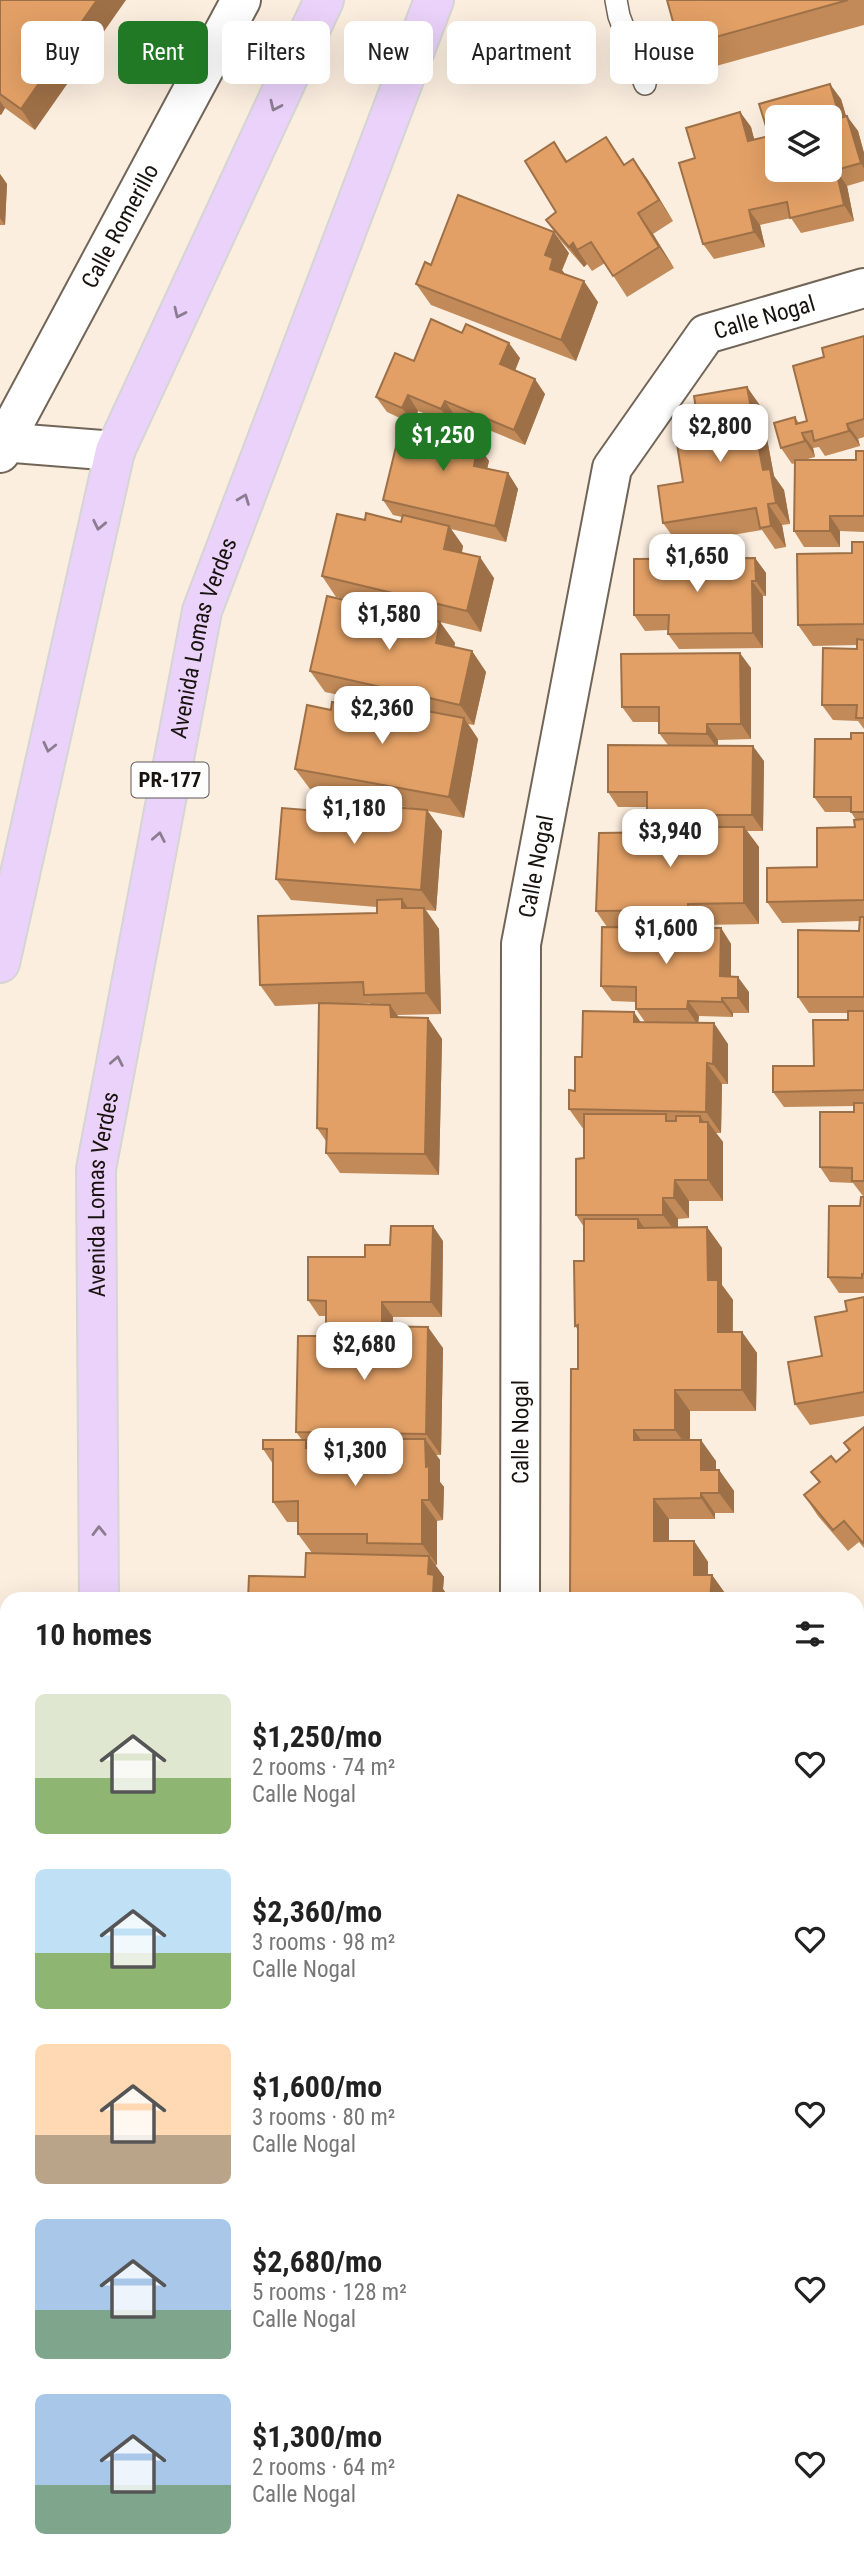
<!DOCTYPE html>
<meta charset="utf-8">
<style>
:root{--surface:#fff;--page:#f2f2f2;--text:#222;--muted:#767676;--accent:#217825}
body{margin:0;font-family:"Roboto Condensed",sans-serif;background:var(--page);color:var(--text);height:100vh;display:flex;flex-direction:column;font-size:26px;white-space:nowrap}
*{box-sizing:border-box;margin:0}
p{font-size:23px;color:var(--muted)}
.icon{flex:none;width:38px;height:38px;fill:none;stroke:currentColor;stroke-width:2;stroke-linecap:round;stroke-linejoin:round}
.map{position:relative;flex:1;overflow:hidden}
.side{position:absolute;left:0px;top:1592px;width:864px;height:975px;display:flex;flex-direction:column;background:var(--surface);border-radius:21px 21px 0 0;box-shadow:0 7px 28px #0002}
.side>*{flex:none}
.hud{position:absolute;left:21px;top:21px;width:822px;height:63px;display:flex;gap:14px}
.fabs{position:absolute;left:765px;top:105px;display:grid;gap:14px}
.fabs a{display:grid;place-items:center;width:77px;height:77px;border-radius:10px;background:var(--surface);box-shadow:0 7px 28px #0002;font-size:35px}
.price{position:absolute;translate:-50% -60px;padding:0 16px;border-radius:14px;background:#fff;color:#222;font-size:23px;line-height:46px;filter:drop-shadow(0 2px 4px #0008)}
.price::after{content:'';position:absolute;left:50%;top:42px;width:21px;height:16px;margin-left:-10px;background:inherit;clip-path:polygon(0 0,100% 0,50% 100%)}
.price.selected{background:var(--accent);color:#fff}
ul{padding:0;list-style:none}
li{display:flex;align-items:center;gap:21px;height:175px;padding:0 35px}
li span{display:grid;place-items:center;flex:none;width:196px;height:140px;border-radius:10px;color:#555}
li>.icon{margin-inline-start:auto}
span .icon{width:84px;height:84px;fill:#fffc;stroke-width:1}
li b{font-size:30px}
h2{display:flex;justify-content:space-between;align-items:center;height:84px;padding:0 35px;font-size:30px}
.chip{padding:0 24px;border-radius:10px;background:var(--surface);box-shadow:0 7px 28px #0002;font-size:24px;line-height:63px}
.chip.selected{background:var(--accent);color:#fff}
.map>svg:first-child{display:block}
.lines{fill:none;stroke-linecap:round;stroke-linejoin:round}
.lane-casing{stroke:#716558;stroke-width:24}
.street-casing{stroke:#716558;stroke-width:42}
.primary-casing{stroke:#d5d5d4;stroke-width:42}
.lane{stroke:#fff;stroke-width:21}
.street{stroke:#fff;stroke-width:38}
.primary{stroke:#ebd2fa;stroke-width:38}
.wall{fill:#c28a58;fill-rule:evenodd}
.shaded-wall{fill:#9e7047}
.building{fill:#e2a066;stroke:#9e7047;stroke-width:2;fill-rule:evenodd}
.oneway{stroke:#8c7c90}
.labels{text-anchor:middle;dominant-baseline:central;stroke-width:5;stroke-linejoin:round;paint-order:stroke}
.shield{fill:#fdfdfd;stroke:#5d5956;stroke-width:2}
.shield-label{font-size:21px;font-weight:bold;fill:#18130e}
.street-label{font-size:23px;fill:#18130e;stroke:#fdfdfd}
</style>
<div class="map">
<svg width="864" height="2566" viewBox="0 0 864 2566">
<rect width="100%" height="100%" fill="#fbeedf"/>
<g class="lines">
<defs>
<path id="lane" d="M616,0L619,16L645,84"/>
<g id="street">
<path d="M0,442L115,451"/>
<path id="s1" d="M0,453L4,442L241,0"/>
<path id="s2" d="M520,1600L521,944L612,468L706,334L864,288"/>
<path d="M858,1922H864"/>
<path d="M0,2239L7,2235"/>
<path d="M824,2560L828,2566"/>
</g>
<g id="primary">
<path d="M0,963L115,451L324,0"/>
<path id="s3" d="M99,1600L96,1169L202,611L434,0"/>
<path d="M105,2560V2566"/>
</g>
</defs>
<use href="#lane" class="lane-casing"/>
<use href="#street" class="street-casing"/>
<use href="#primary" class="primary-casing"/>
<use href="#lane" class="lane"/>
<use href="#street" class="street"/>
<use href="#primary" class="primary"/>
</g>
<g class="wall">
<path d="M0,0L35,130L5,108L1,115L0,114Z"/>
<path d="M667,0H864V25L698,71L680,47Z"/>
<path d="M841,99L846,116L858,131L864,153V181L847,186L854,221L801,233L791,218L760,225L765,247L714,259L703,244L695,158L740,112L751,127L754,140L769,136Z"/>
<path d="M554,142L568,162L625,164L633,159L648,180L673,221L653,234L674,268L627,297L605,263L592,271L587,264L584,267L560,240L546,220L556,212Z"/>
<path d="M0,174L7,184L5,225H0Z"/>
<path d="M569,253L562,270L565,274L598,302L576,361L431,305L416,284L431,265Z"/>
<path d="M864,336V437L858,439L860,446L825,456L819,447L813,448L815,457L804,460H856L864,451V532L840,531V547H804L794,531L795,463L792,464L781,448L795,417L799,423L807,421L824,357Z"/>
<path d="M520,358L515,371L545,394L525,445L455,416L452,424L418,411L416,417L475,431L486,446L484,454L489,461L487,469L508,473L518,489L506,542L451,529L463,546L462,553L494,578L481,632L440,622L455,643L454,647L472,651L486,672L474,725L468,724L478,739L464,818L428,811L442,831L436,911L426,910L439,929L441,1014L397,1015L399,1017L428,1018L442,1039L439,1175L340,1173L326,1153V1141L317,1128L319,1004L275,1006L260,985L377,913V907L291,900L276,879L344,813L416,809L310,789L295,769L331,710L366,709L367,701L325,692L310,671L438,621L336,597L322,576L365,520L401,522L402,517L393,515L383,500L402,419L387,412L376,397L414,361ZM370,1003L371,1005L343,1004Z"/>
<path d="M747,387L761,407L774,476L784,490L790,524L782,525L786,547L775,549L762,530L678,544L663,523L683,482L700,434Z"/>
<path d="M864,542V729L858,721L833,720L822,705L857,649V645L813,646L798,625L852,553Z"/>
<path d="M755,558L766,573V596H763V648L679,649L668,634V630L645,631L634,615Z"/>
<path d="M751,668V739L718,740V746L764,761L763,831H747L759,847V924L703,925V928H721L731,944V977L749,992V1013H733V1017L699,1016L698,1023L728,1044V1084H722L721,1133H716L723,1142V1201H689V1218L678,1219V1227H707L722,1248V1285L733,1300V1332H742L757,1353L756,1411H690V1440L716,1461V1470H719L734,1491V1513H715V1519H669V1541H694L708,1562V1575H712L727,1596L570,1600L578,1369V1330L575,1326L584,1261V1227L576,1215L584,1158V1130L569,1109L575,1091L582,1057L640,1022H645L636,1009V1002L612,1001L601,986L607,927L596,911L652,833L647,825V807H618L608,792L668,745L659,733V722H633L622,707Z"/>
<path d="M864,733V1196H863L853,1183L830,1182L820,1167L854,1112V1106L784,1107L773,1092L814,1066L848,1020V1013H809L798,997L859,931L860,921L782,923L767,902L817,867L855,827L856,820L851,812H825L814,797L851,739Z"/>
<path d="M864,1197V1293H839L828,1277Z"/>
<path d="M443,1241L442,1317H393L392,1326L443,1348L441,1455H436L440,1460V1482L444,1487L443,1520L437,1521V1565H435L444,1577L443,1589L448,1596V1600H248L305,1577L312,1553L298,1534V1522H287L273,1502V1464L263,1449L302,1440L296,1432L334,1336L326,1323V1316H319L308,1300L365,1257L390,1245Z"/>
<path d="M864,1297V1416L810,1425L795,1404L847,1311Z"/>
<path d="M864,1427V1548L859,1542L848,1551L818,1516L804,1495L819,1483L811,1472L836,1462L849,1451L844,1443Z"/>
<rect x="858" y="1723" width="6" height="138"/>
<rect x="858" y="1982" width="6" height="111"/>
<path d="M858,2352L864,2361V2501L862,2498L858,2501Z"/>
<path d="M540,2560H629L620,2566H544Z"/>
</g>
<g class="shaded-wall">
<path d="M97,0H126L35,130L21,109Z"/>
<path d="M830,84L841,99L851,133L840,118Z"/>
<path d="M0,101L5,108L1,115L0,114Z"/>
<path d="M740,112L751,127L759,157L748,141Z"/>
<path d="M847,116L858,131L864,153V168L861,163Z"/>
<path d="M633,159L648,180L673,221L659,200Z"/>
<path d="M836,170L847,186L854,221L844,205Z"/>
<path d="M0,174L7,184L5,225L0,218Z"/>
<path d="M749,210L760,225L765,247L754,232Z"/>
<path d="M638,213L653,234L674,268L659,247Z"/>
<path d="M554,232L569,253L562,270L568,279L550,269L545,255Z"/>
<path d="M573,243L587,264L584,267L569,247Z"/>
<path d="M584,281L598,302L576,361L561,340Z"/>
<path d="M509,343L520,358L511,380L500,364Z"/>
<path d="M535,379L545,394L525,445L514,430Z"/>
<path d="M747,387L761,407L774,476L784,490L790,524L776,503L763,470Z"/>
<path d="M408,395L418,411L413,423L402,408Z"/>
<path d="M445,401L455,416L452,424L441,409Z"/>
<path d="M847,424L858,439L860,446L849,431Z"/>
<path d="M475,431L486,446L484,454L489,461L484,481L474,466L472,444Z"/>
<path d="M802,433L813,448L815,457L805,441Z"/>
<path d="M508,473L518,489L506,542L495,526Z"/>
<path d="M768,504L782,525L786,547L771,526Z"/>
<path d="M830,516L840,531V547L830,531Z"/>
<path d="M449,526L463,546L458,569L444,549Z"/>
<path d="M480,557L494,578L481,632L467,611Z"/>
<path d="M755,558L766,573V596L756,581Z"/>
<path d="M752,581L763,596V648L753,633Z"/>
<path d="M440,622L455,643L451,664L436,643Z"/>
<path d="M472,651L486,672L474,725L460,705Z"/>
<path d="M740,653L751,668V739L741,724Z"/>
<path d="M464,718L478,739L464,818L449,797Z"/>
<path d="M707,724L718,740V749L707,734Z"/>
<path d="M753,746L764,761L763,831L752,815Z"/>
<path d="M427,810L442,831L436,911L421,890Z"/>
<path d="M694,815L704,830L705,840L694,825Z"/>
<path d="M744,827L759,847V924L744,903Z"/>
<path d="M402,899L416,920L402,908Z"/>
<path d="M688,904L703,925V931L688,910Z"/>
<path d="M424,908L439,929L441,1014L426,993Z"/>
<path d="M721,928L731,944V992L720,976Z"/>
<path d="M738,977L749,992V1013L738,998Z"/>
<path d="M722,998L733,1013V1017L722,1002Z"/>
<path d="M688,1001L699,1016L698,1025L687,1009Z"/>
<path d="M390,1005L405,1026L391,1017Z"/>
<path d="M634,1012L648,1033L634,1022Z"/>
<path d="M428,1018L442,1039L439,1175L425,1154Z"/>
<path d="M714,1023L728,1044V1084L713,1064Z"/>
<path d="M707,1063L722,1084L721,1133L706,1112Z"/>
<path d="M700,1116L708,1128V1122L723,1142V1201L708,1180Z"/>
<path d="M675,1180L689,1201V1218L674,1198Z"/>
<path d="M663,1198L678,1219V1236L663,1215Z"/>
<path d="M638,1219L653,1240L638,1228Z"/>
<path d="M433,1226L443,1241L442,1317L431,1302Z"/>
<path d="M707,1227L722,1248V1285L733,1300L732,1353L718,1332L708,1280Z"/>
<path d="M382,1302L393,1317L392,1339L382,1324Z"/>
<path d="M428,1327L443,1348L441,1455L426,1434Z"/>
<path d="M742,1332L757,1353L756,1411L742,1390Z"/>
<path d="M675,1390L690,1411V1451L675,1430Z"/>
<path d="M634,1430L649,1451L634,1440Z"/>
<path d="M425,1439L440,1460V1482L444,1487L443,1520L429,1500L426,1467Z"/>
<path d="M306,1440L320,1461L306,1448Z"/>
<path d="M701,1440L716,1461V1491L701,1470Z"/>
<path d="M719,1470L734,1491V1513L719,1493Z"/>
<path d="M701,1493L715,1513V1519L701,1498Z"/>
<path d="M654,1499L669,1519V1562L654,1541Z"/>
<path d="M422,1500L437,1521V1565L422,1544Z"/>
<path d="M694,1541L708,1562V1596L694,1575Z"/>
<path d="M429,1556L444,1577L443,1589L448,1596V1600H436L433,1595L428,1574Z"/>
<path d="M712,1575L727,1596L726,1600H710Z"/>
</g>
<g class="building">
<path d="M0,0H97L21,109L0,94Z"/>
<path d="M667,0H848L680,47Z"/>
<path d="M830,84L840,118L847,116L861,163L836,170L844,205L790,218L787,202L749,210L754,232L703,244L679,163L695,158L686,128L740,112L748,141L769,136L759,104ZM777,117H830V170H777Z"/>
<path d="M606,137L624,165L633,159L659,200L638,213L659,247L613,276L591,242L577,250L573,243L569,247L546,220L556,212L525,161L554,142L566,162Z"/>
<path d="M458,195L554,232L545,255L553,258L550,269L584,281L561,340L416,284L425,262L431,265Z"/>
<path d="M431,319L462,333L466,324L509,343L500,364L535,379L514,430L445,401L441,409L408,395L402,408L376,397L395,353L414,361Z"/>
<path d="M864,336V419L847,424L849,431L814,441L812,431L802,433L805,441L781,448L774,423L795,417L796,424L807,421L793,366L824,357L822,348Z"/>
<path d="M747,387L763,470L770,469L776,503L768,504L771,526L760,528L756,508L663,523L658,486L683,482L676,438L700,434L694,396Z"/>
<path d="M404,414L475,431L472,444L478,446L474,466L508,473L495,526L383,500Z"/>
<path d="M856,451H864V516H830V531H794L795,460H856Z"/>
<path d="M366,513L401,522L403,515L449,526L444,549L480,557L467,611L322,576L337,514L365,520Z"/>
<path d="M852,542H864V624L798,625L797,554L852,553Z"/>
<path d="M755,558L756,581H752L753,633L668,634L669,615H634V559Z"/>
<path d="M327,596L440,622L436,643L472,651L460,705L310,671Z"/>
<path d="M857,639L864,640V718H856L857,705H822L823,648L857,649Z"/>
<path d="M740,653L741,724H707V734L659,733V707H622L621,654Z"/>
<path d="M368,700L464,718L449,797L295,769L307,705L331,710L332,702L366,709Z"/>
<path d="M851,733H864V812H851V797H814L815,739H851Z"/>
<path d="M608,745L753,746L752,815H694V825H647V792H608Z"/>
<path d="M344,803L427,810L421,890L276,879L282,808L344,813Z"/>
<path d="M864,819V900L767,902V868L817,867V828L855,827L854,820Z"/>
<path d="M669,827H744V903L688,904V910L596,911L599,833L670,832Z"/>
<path d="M402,899V908H424L426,993L364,995L363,982L260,985L258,916L377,913V900Z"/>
<path d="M860,917H864V997H798V930L859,931Z"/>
<path d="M602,927L721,928L720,976L738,977V998H722V1002L688,1001L687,1009H636V987L601,986Z"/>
<path d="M319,1003L390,1005L391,1017L428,1018L425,1154L326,1153L327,1129L317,1128Z"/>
<path d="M583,1011L634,1012V1022L714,1023L713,1064L707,1063L706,1112L569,1109V1090L575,1091V1057H582Z"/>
<path d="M848,1011H864V1090L773,1092V1066H814L813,1020H848Z"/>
<path d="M854,1103H864V1181H852V1168L820,1167V1112H854Z"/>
<path d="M584,1114H666V1121H676V1116H700V1122H708V1180H675L674,1198H663V1215H576V1159L584,1158Z"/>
<path d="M861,1197H864V1274H862V1278L828,1277L829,1206H860Z"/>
<path d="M584,1219H638V1228L707,1227L708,1280H718V1332H742V1390H675V1430H634V1440H701V1470H719V1493H701V1498L654,1499V1541H694V1575H712L710,1600H570L571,1369H578V1325L575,1326L574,1261H584Z"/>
<path d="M391,1226H433L431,1302H382V1324L326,1323V1301L308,1300V1257H365V1245H390Z"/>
<path d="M864,1297V1392L795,1404L788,1362L822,1356L815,1317L847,1311L845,1301Z"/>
<path d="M368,1326L428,1327L426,1434L296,1432L298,1336H367Z"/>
<path d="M864,1427V1542L863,1543L844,1521L833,1530L804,1495L820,1482L811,1472L831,1456L836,1462L850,1450L844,1443Z"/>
<path d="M367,1439H425L426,1467L429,1466V1500H422V1544L367,1543V1534H298V1501L273,1502V1449H263V1440H306V1448L367,1449Z"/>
<path d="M306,1553L429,1556L428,1574L434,1575L433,1595H429V1600H248L249,1576L305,1577Z"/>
<rect x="858" y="1723" width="6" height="117"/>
<rect x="858" y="1982" width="6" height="91"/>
<path d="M858,2353L864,2363V2497L862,2498L858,2491Z"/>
<path d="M295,2560H394L397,2566H298Z"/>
<path d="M426,2560H457L460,2566H416Z"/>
<path d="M540,2560H583L574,2566H544Z"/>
</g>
<defs><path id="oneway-chevron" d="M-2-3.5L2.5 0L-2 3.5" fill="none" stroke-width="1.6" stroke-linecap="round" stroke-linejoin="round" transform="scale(1.75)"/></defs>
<g class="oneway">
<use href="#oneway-chevron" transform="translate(275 106) rotate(115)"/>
<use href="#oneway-chevron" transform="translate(179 313) rotate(115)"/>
<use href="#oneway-chevron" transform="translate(244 499) rotate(-69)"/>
<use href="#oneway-chevron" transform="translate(99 525) rotate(102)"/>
<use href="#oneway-chevron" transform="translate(49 747) rotate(103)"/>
<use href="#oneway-chevron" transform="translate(159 837) rotate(-79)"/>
<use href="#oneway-chevron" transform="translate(117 1061) rotate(-79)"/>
<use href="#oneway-chevron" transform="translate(99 1531) rotate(-91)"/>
</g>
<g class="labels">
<rect class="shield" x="131.5" y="762.5" width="77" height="35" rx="5"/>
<g class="shield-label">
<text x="170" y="780">PR-177</text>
</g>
<g class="street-label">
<text stroke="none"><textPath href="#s1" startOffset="257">Calle Romerillo</textPath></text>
<text stroke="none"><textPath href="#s2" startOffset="1365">Calle Nogal</textPath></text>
<text stroke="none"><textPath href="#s3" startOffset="973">Avenida Lomas Verdes</textPath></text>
<text stroke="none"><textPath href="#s2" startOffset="735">Calle Nogal</textPath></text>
<text stroke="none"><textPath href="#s3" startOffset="406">Avenida Lomas Verdes</textPath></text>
<text stroke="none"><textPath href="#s2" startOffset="168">Calle Nogal</textPath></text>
</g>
</g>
</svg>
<div class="fabs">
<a><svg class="icon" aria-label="layers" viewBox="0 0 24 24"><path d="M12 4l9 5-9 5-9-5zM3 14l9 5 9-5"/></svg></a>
</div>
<b class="price" style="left:720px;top:464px">$2,800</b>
<b class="price selected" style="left:443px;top:473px">$1,250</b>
<b class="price" style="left:697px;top:594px">$1,650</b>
<b class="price" style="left:389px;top:652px">$1,580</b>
<b class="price" style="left:382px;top:746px">$2,360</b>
<b class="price" style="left:354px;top:846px">$1,180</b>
<b class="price" style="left:670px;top:869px">$3,940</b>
<b class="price" style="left:666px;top:966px">$1,600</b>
<b class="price" style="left:364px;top:1382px">$2,680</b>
<b class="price" style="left:355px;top:1488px">$1,300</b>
<div class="hud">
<a class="chip">Buy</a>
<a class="chip selected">Rent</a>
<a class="chip">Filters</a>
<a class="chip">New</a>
<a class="chip">Apartment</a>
<a class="chip">House</a>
</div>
<section class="side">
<h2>10 homes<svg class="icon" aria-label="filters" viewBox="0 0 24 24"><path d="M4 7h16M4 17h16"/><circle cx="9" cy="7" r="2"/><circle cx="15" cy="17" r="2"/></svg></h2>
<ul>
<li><span style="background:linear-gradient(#dfe7d0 60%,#8fb573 0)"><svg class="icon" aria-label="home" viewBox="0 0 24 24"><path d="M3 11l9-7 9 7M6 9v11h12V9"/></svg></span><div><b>$1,250/mo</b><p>2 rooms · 74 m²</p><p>Calle Nogal</p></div><svg class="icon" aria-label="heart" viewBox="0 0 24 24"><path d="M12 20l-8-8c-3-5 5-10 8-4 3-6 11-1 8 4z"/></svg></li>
<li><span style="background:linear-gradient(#bfe0f5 60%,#8fb573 0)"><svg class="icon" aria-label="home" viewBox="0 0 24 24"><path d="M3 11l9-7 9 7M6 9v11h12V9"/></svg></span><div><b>$2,360/mo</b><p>3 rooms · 98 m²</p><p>Calle Nogal</p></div><svg class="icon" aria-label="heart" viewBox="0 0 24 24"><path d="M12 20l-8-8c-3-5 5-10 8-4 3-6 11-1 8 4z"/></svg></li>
<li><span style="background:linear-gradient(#ffd9b3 65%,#b9a48a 0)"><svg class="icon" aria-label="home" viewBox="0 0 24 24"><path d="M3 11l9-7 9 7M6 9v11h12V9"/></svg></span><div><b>$1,600/mo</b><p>3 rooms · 80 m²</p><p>Calle Nogal</p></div><svg class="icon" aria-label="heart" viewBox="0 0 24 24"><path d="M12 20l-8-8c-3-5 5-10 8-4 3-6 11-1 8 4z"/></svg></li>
<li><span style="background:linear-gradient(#a9c7e8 65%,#7fa58c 0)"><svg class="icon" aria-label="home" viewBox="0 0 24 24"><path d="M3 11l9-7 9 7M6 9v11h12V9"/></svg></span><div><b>$2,680/mo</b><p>5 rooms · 128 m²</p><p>Calle Nogal</p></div><svg class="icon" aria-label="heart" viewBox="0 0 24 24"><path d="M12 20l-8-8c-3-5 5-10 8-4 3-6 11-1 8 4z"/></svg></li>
<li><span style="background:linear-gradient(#a9c7e8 65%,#7fa58c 0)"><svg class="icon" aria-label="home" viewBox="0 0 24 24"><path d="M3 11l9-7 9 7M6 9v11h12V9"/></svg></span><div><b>$1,300/mo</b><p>2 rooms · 64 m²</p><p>Calle Nogal</p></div><svg class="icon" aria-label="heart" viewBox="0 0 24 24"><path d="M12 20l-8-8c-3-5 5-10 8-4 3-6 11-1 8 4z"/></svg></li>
</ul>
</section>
</div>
